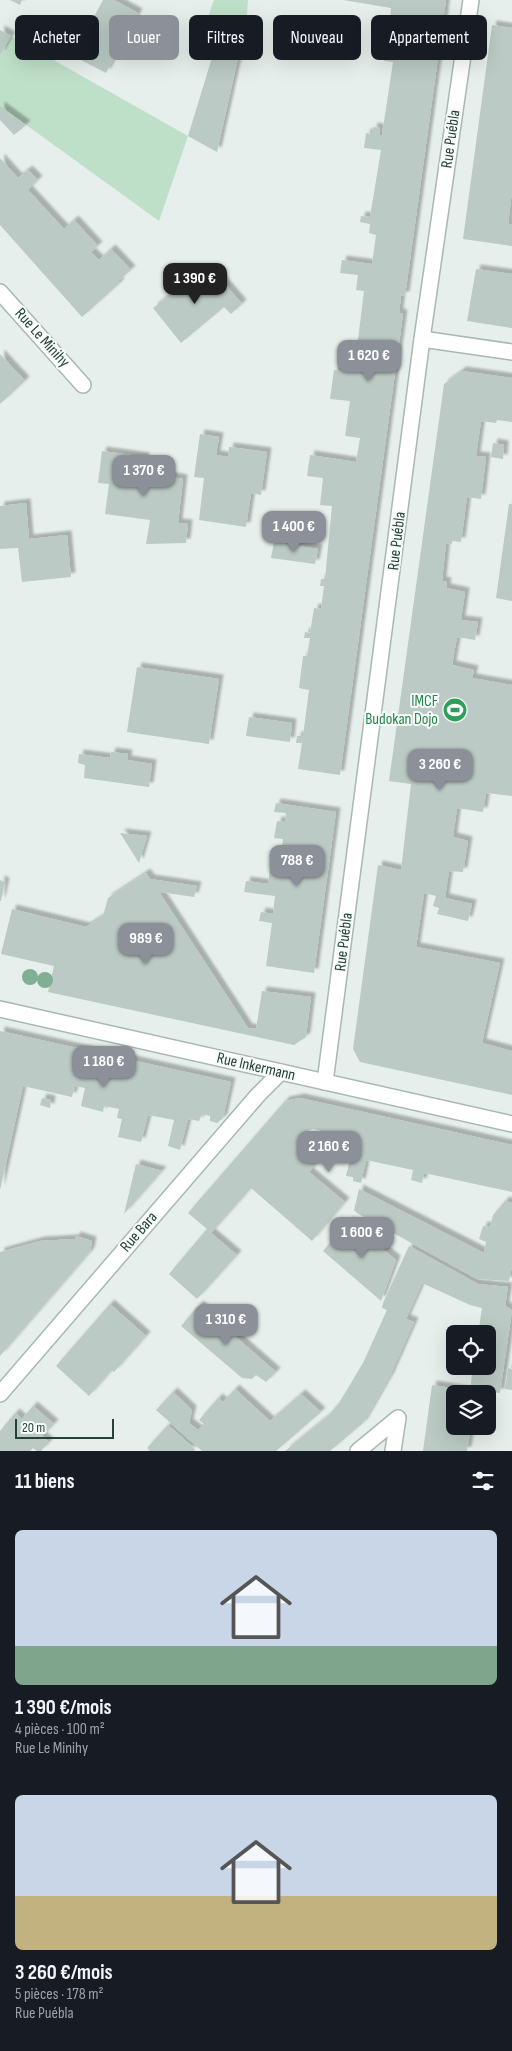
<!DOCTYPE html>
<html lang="fr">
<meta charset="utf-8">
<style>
:root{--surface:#171b24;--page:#242831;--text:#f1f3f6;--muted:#9ea1a6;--accent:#8c9099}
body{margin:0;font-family:"Sofia Sans Condensed",sans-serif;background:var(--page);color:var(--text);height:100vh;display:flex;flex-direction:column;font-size:19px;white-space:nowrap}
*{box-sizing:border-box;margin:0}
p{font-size:16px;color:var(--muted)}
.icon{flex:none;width:28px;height:28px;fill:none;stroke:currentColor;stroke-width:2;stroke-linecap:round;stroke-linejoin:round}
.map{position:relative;height:1451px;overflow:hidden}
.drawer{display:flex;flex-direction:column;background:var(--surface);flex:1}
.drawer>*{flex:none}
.hud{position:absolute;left:15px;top:15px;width:482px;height:45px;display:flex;gap:10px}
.buttons{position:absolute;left:446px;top:1325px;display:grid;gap:10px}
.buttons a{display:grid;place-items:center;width:50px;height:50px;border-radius:8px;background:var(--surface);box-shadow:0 5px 20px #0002;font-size:25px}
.scale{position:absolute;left:15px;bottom:12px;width:99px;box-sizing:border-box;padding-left:5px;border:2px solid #24423a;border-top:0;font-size:14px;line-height:18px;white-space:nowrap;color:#24423a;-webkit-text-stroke:4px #f7fbf9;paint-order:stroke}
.price{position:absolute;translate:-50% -42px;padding:0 11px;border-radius:10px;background:var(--accent);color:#fff;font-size:16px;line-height:32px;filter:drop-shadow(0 1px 2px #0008)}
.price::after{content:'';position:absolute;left:50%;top:30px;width:15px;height:11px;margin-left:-8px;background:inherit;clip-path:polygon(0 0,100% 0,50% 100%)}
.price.on{background:#222;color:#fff}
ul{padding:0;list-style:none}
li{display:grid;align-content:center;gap:10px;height:265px;padding:0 15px}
li span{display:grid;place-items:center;height:155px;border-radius:8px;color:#555}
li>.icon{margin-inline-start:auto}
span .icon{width:90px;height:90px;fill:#fffc;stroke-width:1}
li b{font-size:21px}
h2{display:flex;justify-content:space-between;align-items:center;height:60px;padding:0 15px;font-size:21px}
.chip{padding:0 18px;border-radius:8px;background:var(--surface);box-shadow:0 5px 20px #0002;font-size:18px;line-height:45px}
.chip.on{background:var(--accent);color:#fff}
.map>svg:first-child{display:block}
.green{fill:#bfe0c8}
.building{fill:#bbcac4;filter:url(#shadow)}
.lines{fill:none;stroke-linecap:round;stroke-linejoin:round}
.street-casing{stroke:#a8b8b2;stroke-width:18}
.street{stroke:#fff;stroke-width:15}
.tree{fill:#80af93}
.labels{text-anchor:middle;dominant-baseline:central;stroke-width:4;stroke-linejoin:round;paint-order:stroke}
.street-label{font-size:16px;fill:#24423a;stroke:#f7fbf9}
.leisure-label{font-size:16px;fill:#27864d;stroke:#f7fbf9;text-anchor:end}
</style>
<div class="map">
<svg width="512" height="1451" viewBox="0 0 512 1451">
<defs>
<filter id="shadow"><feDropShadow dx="4.5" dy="-4.5" stdDeviation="1" flood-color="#0004"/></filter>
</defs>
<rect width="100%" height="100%" fill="#e6efeb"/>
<g class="green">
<path d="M214,0H248L246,25L225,28L207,20Z"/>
<path d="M11,36L188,136L159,221L0,106V55Z"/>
</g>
<g class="building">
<path d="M10,0H22L20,5Z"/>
<path d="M103,0H114L138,13L106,73L73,56Z"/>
<path d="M343,0H446L405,296H401L399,313L403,314L340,775L298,769L302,743H296L297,736H303L309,690L299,688L303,656H307L310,638H304L305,632L310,633L314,608L321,609L324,586H320L321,579H325L332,506L320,505L323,478L307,476L310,455L356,462L360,438L345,436L350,401L330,399L334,370L341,371L343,355L356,356L364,291L356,290L358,275L340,273L342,260L372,264L376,235L369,233L370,224L360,222L361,216L370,217L381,150L364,148L366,133L372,134L373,127L380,128L379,135H382L393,62L384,61L386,48L394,50L399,21L390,20L391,8Z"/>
<path d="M492,25L512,28V191L508,224H512V246L463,239Z"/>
<path d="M0,30L11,36L0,55Z"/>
<path d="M214,51L238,58L217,152L188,136Z"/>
<path d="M0,106L26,125L14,135L0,120Z"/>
<path d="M0,158L18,178L28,170L38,180L28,190L64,229L74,220L98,246L91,252L99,260L111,249L131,270L118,281L120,283L82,317L0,225Z"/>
<path d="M476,269L512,274V328L467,321Z"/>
<path d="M195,273L204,284L213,276L219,277L242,304L231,314L224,307L181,343L153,308Z"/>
<path d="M0,354L25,381L0,404Z"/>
<path d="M462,371L512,378V422L497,420L496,423L481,421L476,456L486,457L481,499L467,497L461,542L452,541V544L446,543L442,581L447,582L446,588L465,592L461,620L478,622L475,640L457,637L452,665L474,670L472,678L512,685V796L486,793L483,812L457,808L453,837L468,841L463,872L449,871L445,898L472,904L468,921L437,914L439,908L433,906L436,896L424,893L416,947L500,963L482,1043L512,1051V1095L360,1062L353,1049L378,865L401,870L411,784L389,781L444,384Z"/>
<path d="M200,434L219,437L216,455L228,457L229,447L267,452L261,495L251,493L246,527L199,520L204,478L194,477Z"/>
<path d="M493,443L504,445L503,459L491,457Z"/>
<path d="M102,451L145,457L143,472L183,479L178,523L188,524L186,543L146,544L150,520L105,514L109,484L98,483Z"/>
<path d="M26,503L29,539L67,535L71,577L22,582L18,548L0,549V506Z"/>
<path d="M509,504H512V601L496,598Z"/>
<path d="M274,542L318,549L315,564L271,558Z"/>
<path d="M137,667L219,679L209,744L127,732Z"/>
<path d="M249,717L292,723L290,742L246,736Z"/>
<path d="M111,752L128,754L127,760L152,764L149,787L84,778L85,765L78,763L79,754L110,758Z"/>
<path d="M276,803L336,812L314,973L266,966L272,923L259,921L261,912L273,914L275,896L244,892L246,881L268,884L272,854L281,855L283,839L274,838L277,821L285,822L286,813L274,812Z"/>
<path d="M120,833L147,836L139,863Z"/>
<path d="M146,873L150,879L197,886L194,897L159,892L248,1028L256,1029L262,991L311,997L306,1037L294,1045L48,992L54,966L1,954L12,909L86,927L103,916L108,898Z"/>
<path d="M0,880L5,882L1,901H0Z"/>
<path d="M0,1031L231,1082L223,1118L217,1123L210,1121V1116L202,1114L199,1121L188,1119L180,1150L168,1146L174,1120L148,1115L141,1142L118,1137L122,1119L117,1118L119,1109L104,1106L103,1112L81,1106L85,1088L75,1086L72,1097L23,1086L0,1190Z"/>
<path d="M42,1098L51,1100L50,1108L40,1105Z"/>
<path d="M300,1098L512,1145V1192L424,1173L422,1183L411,1180L413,1170L366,1160L361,1183L353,1181V1177L346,1176L350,1159L330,1155L334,1134L313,1129L304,1132V1136L301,1139L322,1156L309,1172L345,1202L312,1241L251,1188L211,1233L237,1255L197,1299L169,1274L207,1229L188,1213L285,1101Z"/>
<path d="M136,1164L162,1171L124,1214Z"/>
<path d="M359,1189L484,1253L486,1242L479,1239L483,1226L490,1227L493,1215L505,1201L512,1203V1266L509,1281L477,1279L357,1213L354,1210Z"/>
<path d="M349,1221L396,1260L381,1301L323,1251Z"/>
<path d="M76,1236L92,1241L90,1252L0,1356V1252L40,1241L75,1239Z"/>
<path d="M409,1246L478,1284L508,1287L505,1306L512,1310L500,1393L478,1390L475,1394H455V1426H471L467,1451H423L432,1385L470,1391L473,1366H488V1334H478L482,1308L470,1305L422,1283L406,1319L414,1322L390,1376L363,1423L330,1451H285L328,1416L339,1403L363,1363L387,1310L382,1308L383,1303Z"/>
<path d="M110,1304L146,1336L114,1372L112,1370L89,1396L56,1366Z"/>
<path d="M199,1305L276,1372L266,1382L256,1375L252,1379L242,1378L181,1326Z"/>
<path d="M508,1368L512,1369V1390L505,1389Z"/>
<path d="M235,1389L270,1421L301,1394L321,1412L276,1451H202L156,1410L173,1392L192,1410L189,1423L198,1430L204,1424L199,1420L218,1398L223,1402Z"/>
<path d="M33,1406L54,1424L42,1436L49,1442L41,1451H37L33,1448L30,1451H0V1431L15,1413L22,1419Z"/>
<path d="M168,1425L195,1449L194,1451H150L147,1448Z"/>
</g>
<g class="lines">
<defs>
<g id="street">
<path d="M0,292L83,385"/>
<path d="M422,339L512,352"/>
<path d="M0,1009L512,1124"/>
<path d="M325,1082L422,339L471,0"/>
<path d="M0,1394L258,1095L281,1072"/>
<path d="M358,1451L398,1418L393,1451"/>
</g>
</defs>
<use href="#street" class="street-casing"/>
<use href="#street" class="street"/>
</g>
<g class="tree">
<circle cx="30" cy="977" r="8"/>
<circle cx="45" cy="980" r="8"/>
</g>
<defs>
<symbol id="stadium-disc" viewBox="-11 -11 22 22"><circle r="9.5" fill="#2e9e5b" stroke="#f7fbf9"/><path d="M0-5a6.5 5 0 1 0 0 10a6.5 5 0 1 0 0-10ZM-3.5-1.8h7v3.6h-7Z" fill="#fff"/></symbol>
</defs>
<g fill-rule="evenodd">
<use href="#stadium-disc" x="441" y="696" width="28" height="28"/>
</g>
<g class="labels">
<g class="street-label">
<text transform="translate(451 139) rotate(-82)">Rue Puébla</text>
<text transform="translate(42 338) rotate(48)">Rue Le Minihy</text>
<text transform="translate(397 541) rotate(-83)">Rue Puébla</text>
<text transform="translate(344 942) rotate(-83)">Rue Puébla</text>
<text transform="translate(256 1067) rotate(13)">Rue Inkermann</text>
<text transform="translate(139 1232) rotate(-49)">Rue Bara</text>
</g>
<g class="leisure-label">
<text x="438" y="701">IMCF<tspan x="438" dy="18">Budokan Dojo</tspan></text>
</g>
</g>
</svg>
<div class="buttons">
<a><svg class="icon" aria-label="locate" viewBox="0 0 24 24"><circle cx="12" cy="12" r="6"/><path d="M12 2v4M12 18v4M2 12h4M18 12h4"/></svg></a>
<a><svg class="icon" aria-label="layers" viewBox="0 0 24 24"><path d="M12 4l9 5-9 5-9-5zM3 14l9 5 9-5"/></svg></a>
</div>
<div class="scale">20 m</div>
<b class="price on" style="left:195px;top:305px">1 390 €</b>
<b class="price" style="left:369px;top:382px">1 620 €</b>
<b class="price" style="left:144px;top:497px">1 370 €</b>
<b class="price" style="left:294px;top:553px">1 400 €</b>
<b class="price" style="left:440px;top:791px">3 260 €</b>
<b class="price" style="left:297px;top:887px">788 €</b>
<b class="price" style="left:146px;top:965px">989 €</b>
<b class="price" style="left:104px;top:1088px">1 180 €</b>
<b class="price" style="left:329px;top:1173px">2 160 €</b>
<b class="price" style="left:362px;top:1259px">1 600 €</b>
<b class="price" style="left:226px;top:1346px">1 310 €</b>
<div class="hud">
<a class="chip">Acheter</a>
<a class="chip on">Louer</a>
<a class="chip">Filtres</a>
<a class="chip">Nouveau</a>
<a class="chip">Appartement</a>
</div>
</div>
<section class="drawer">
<h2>11 biens<svg class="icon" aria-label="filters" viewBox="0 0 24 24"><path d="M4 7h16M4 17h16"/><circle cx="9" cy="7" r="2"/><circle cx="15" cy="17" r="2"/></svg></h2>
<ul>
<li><span style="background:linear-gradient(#c9d6e8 75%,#7fa58c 0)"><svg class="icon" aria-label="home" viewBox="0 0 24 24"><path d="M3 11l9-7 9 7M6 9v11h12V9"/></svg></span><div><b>1 390 €/mois</b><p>4 pièces · 100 m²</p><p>Rue Le Minihy</p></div></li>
<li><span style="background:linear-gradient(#c9d6e8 65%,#c2b280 0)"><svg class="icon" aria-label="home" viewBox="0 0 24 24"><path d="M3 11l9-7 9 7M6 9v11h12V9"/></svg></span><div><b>3 260 €/mois</b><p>5 pièces · 178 m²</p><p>Rue Puébla</p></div></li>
</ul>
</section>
